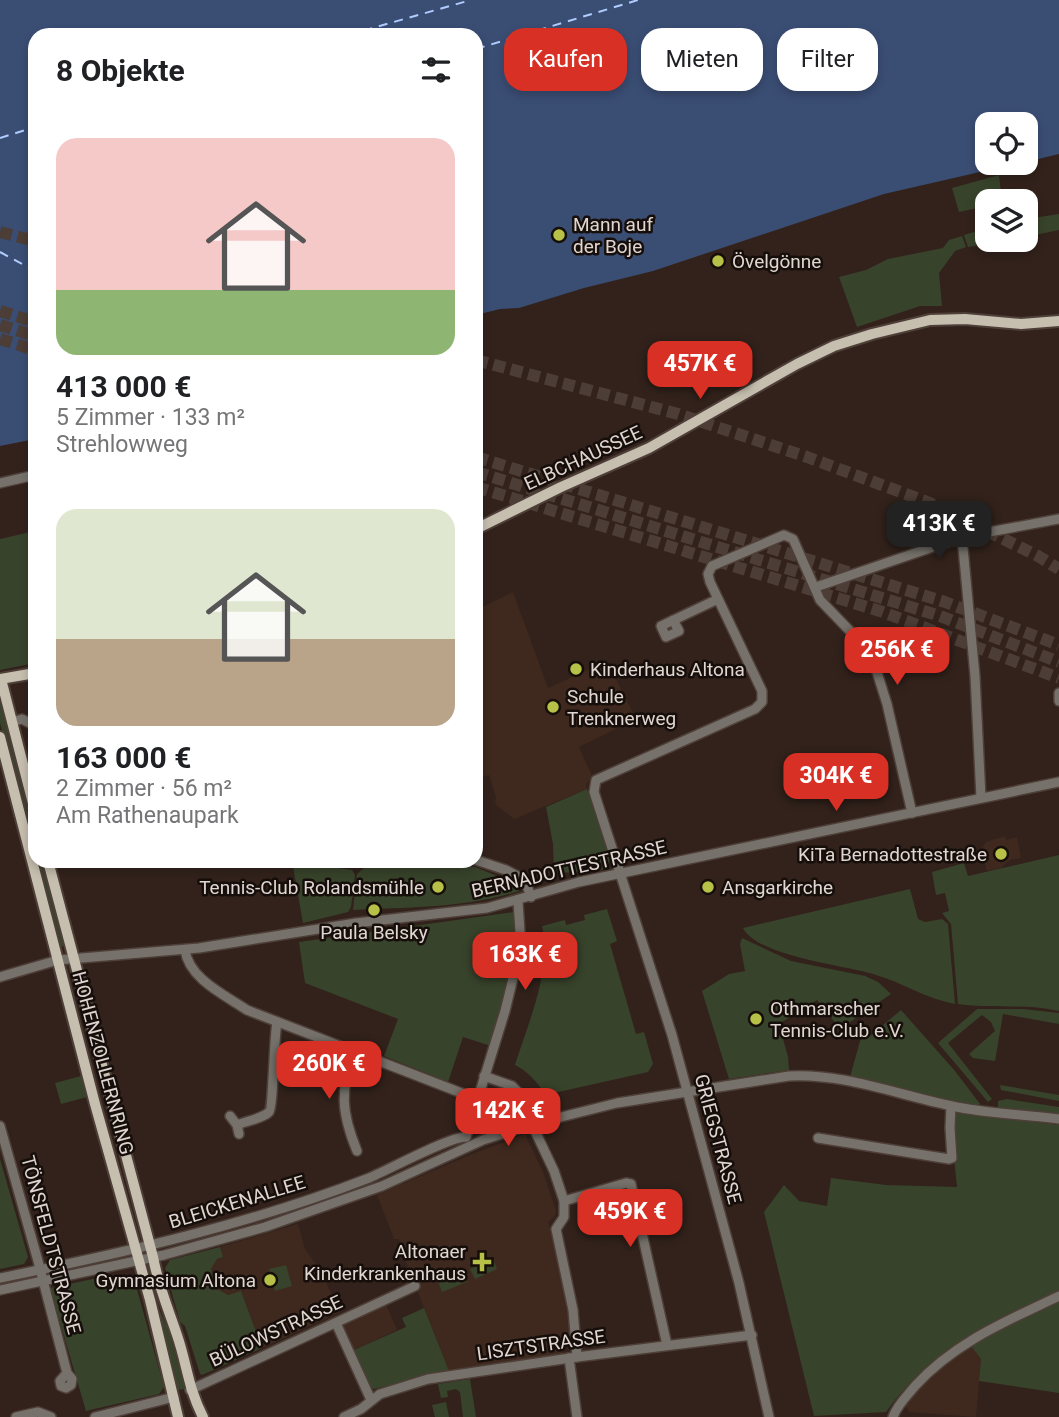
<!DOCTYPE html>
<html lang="de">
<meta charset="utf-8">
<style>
:root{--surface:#fff;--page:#f6f6f6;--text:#202124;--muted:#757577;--accent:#d93025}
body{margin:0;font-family:Roboto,sans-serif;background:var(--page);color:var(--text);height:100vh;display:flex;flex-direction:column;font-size:26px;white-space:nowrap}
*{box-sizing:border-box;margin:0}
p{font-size:23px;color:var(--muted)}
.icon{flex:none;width:38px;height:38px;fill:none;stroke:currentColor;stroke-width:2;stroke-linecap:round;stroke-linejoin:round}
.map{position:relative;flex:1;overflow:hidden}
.side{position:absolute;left:28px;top:28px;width:455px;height:840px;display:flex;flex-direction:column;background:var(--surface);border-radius:21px;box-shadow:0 4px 10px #0003}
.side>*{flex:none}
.top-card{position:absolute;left:504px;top:28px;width:450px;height:63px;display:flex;gap:14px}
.controls{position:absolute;left:975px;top:112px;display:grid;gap:14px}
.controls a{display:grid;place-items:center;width:63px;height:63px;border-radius:14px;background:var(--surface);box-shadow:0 4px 10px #0003;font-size:35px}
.price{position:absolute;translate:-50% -60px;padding:0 16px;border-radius:14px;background:var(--accent);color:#fff;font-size:23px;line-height:46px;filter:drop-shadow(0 2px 4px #0008)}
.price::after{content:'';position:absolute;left:50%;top:42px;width:21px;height:16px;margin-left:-10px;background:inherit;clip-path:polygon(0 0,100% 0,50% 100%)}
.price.on{background:#222;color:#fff}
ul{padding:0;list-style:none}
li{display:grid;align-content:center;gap:14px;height:371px;padding:0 28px}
li span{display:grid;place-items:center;height:217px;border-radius:21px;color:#555}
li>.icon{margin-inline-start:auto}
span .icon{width:126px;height:126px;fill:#fffc;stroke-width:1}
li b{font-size:30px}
h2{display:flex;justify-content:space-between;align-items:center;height:84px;padding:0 28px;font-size:30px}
.tag{padding:0 24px;border-radius:21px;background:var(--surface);box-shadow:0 4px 10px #0003;font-size:24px;line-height:63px}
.tag.on{background:var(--accent);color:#fff}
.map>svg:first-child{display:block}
.built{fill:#3f291f}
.green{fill:#38432b}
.water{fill:#3a4d73}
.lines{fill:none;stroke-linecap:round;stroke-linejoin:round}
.ferry{stroke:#b1ccff;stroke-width:2;stroke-dasharray:9 7;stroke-linecap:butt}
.highway-tunnel{stroke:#4c3d36;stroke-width:12;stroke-dasharray:12 6;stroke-linecap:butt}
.minor-casing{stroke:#4e3f38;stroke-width:12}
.major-casing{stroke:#4e3f38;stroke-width:14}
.minor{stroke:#76726b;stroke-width:9}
.major{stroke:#c6bfaf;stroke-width:10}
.poi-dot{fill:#b8c147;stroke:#150e0a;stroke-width:2.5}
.labels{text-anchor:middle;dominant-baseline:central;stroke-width:5;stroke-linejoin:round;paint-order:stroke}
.poi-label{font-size:19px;fill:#e0d5d0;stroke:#150e0a;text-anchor:start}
.street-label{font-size:19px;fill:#e0d5d0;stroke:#150e0a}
</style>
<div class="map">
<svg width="1059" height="1417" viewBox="0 0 1059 1417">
<rect width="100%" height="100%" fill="#32221b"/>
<g class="built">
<path d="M513,592L548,688L607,661L636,719L579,747L592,776L586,785L587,789L514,819L495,804L496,797L489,775L476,779V610Z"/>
<path d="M1005,836L1006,840L1017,837L1021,858L1010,860L1001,868L987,871L981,850L986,842Z"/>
<path d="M525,1134L543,1172L556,1211L554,1217L548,1222L561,1271L572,1342L563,1343V1354L449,1371L402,1252L399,1239H394L377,1195L470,1155Z"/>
<path d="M298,1224L305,1249L320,1270L340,1312L262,1348L241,1292L228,1295L217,1290L211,1269L217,1259L223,1257L220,1247Z"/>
<path d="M386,1305L397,1330L354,1350L343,1325Z"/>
<path d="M971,1346L981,1359L976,1417L909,1412L904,1403L939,1368Z"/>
</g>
<g class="green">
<path d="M999,175L1002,201H987V206L959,212L952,188Z"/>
<path d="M1059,214V230L1026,237V219Z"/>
<path d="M987,228V240H1011L968,247L964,235Z"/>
<path d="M962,236L966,247L955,251L939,273L942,306H920L857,327L839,277L866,270L888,259L943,248L949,240Z"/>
<path d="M35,531V663L0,670V539Z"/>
<path d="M0,697L35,825V858L0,723Z"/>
<path d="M587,789L610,860L605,869L584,872L554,873L553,844L546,807Z"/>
<path d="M1059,855V1011C1026,1003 992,1009 958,1004L951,924L942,913L949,911L945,893L936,895L932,872L964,863L968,876Z"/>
<path d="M36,861H44L66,945L60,947Z"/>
<path d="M292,861L352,870L355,875L351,907L348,912L303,923Z"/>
<path d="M407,862L475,867L519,885V891C465,908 409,907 353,910L357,874L366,866Z"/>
<path d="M910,889L918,919L925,922L942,919L948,924L955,1004C926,999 902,982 873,974C843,965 757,956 743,928Z"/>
<path d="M607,909L617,941L610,944L636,1034L644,1032L653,1064L648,1072L545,1095C540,1084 526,1070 515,1065C528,1023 552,971 542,926L565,920L566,925L585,920L584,915Z"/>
<path d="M514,912C522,958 503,1003 491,1046L463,1037L448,1082L384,1056L398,1019L305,983L299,942Z"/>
<path d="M742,938L791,961L865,976L878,982L891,994L840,1029L817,1000L779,1024L788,1057L789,1070L729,1079L702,991L729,974L745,971L740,944Z"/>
<path d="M977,1009H1023L1059,1013V1024L1003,1014L995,1061L973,1058L969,1054L995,1031L991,1022L982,1015L948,1043L992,1099L988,1102L938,1043Z"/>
<path d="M901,1010L955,1071L980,1104L977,1107L947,1102L850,1077L862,1034L869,1037Z"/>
<path d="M81,1076L87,1097L61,1104L55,1083Z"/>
<path d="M1000,1085L1059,1095V1101L1001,1090Z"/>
<path d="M1007,1099L1059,1107V1115L998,1108V1101Z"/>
<path d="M953,1112L1059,1125V1293C994,1320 928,1353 886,1412L814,1416L764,1212L784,1185L799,1201L827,1206L831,1178L886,1185L957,1187L951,1128Z"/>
<path d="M0,1159L28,1257L24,1264L0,1269Z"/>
<path d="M220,1247L223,1257L217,1259L211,1269L217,1289L228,1295L241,1291L262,1348L202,1375L200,1374L185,1326L180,1322L165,1268L170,1260Z"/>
<path d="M120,1256V1259L46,1278L45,1274L47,1271Z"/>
<path d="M493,1259L497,1269L475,1279L470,1269Z"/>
<path d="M286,1265L292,1286L275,1291L269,1269Z"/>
<path d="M462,1269L467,1282L442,1292L437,1279Z"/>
<path d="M133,1275L164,1387L159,1394L86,1411L50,1288L107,1276L109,1281Z"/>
<path d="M147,1276H149L158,1307L169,1331L185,1389L177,1390Z"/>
<path d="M1059,1301V1393L979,1381L981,1359L971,1346L1011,1322Z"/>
<path d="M424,1308L449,1371L374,1389L370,1387L354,1350L406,1327L402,1318Z"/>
<path d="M470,1379L476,1417H463L460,1392L456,1389L447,1391L448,1397L441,1398L438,1384Z"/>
<path d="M446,1402L449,1417H435L432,1405Z"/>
</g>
<path class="water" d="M0,0H1059V154L1026,162V124H987V163H1019L884,194L653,271L584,288L519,308L500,309L476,315V35H35V439L0,446Z"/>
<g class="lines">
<g class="ferry">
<path d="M348,35L471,0"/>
<path d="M476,49L638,0"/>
<path d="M0,138L35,127"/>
<path d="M0,252L35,271"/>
</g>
<g class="highway-tunnel">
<path d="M0,232L35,241"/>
<path d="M0,311L35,322"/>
<path d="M0,325L35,336"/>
<path d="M0,339L35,350"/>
<path d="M476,360L678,414L807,457L930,503L1038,556L1059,569"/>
<path d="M476,457L945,602L1059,645"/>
<path d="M476,472L940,616L1059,662"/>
<path d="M476,487L880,611L1059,678"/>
</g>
<defs>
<g id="minor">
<path d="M0,483L35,475"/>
<path d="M962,537L975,676L981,798"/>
<path d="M816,587L962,537L1059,519"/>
<path d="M673,620L679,631L666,637L661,626L718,599"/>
<path d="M1059,693V701"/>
<path d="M12,722L22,719L35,726"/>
<path d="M476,860L506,870L525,880L531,897"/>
<path d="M185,950C189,979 225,995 247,1010L477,1099"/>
<path d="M0,977L58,960L199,948L356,923L487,908L579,882L1059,782"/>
<path d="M354,1051C340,1090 341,1112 357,1151"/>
<path d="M484,1076L512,1086L526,1100L536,1133L554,1171L564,1201V1217L556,1229L573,1310L577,1357"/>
<path d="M230,1116L237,1125L239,1134"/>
<path d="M237,1125C246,1121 262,1119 269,1112C273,1109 274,1036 277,1022"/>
<path d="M0,1126L38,1261L67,1373L72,1379L71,1385L66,1388L61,1386L60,1381L67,1373"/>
<path d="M466,1137L505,1011L517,962L520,932L518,902"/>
<path d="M818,1138L949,1159L952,1158L950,1128L951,1106"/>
<path d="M564,1201L626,1183L631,1184L667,1345"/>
<path d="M0,1278C124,1253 251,1224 369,1178C388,1170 451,1136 466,1137"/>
<path d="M0,1290L164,1255L265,1227L382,1186L483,1140L533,1124L617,1103L789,1076C844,1073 898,1095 952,1106C987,1114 1023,1114 1059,1119"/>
<path d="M336,1323L371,1400"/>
<path d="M569,1358L577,1417"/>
<path d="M190,1390L415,1286"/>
<path d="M16,1417L38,1412L51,1417"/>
<path d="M95,1417L174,1397"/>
<path d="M344,1417L361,1409L380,1394L428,1379L577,1357L752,1335"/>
<path d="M769,1417L739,1283L672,1035L594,792L596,780L755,709L762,702V691L710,582L708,574L712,566L784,535L793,539L820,600L850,631L875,666L887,704L912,813"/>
<path d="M893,1417C897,1405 907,1396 915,1386C955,1342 1007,1321 1059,1296"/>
</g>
<g id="major">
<path d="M476,529L561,487L649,448L797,364L834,346L872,334L930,320L965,319L1021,324L1059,321"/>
<path d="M0,679L35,673"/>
<path d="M1,679L35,811"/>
<path d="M0,737L95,1104L150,1300L178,1417"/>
<path d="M48,861L153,1257C158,1285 168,1308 177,1335C187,1364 188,1388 203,1417"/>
</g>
</defs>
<use href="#minor" class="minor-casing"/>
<use href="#major" class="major-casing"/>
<use href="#minor" class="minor"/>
<use href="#major" class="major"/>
</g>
<g class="poi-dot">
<circle cx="559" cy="235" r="7"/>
<circle cx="718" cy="261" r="7"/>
<circle cx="576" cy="669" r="7"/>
<circle cx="553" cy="707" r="7"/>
<circle cx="1001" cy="854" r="7"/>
<circle cx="438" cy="887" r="7"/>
<circle cx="708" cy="887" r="7"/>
<circle cx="374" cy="910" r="7"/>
<circle cx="756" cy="1019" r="7"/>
<path d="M478.5 1251.5h7v7h7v7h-7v7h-7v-7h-7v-7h7z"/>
<circle cx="270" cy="1280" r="7"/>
</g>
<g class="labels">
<g class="poi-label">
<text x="573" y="224">Mann auf<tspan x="573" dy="22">der Boje</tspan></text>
<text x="732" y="261">Övelgönne</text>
<text x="590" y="669">Kinderhaus Altona</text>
<text x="567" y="696">Schule<tspan x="567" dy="22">Trenknerweg</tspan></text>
<text x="987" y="854" text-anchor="end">KiTa Bernadottestraße</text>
<text x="424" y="887" text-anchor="end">Tennis-Club Rolandsmühle</text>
<text x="722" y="887">Ansgarkirche</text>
<text x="374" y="932" text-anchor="middle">Paula Belsky</text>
<text x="770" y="1008">Othmarscher<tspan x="770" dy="22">Tennis-Club e.V.</tspan></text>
<text x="466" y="1251" text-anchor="end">Altonaer<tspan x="466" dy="22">Kinderkrankenhaus</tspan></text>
<text x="256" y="1280" text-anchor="end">Gymnasium Altona</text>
</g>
<g class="street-label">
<text transform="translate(583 458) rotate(-25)">ELBCHAUSSEE</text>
<text transform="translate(569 869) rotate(-13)">BERNADOTTESTRASSE</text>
<text transform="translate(103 1063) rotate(75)">HOHENZOLLERNRING</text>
<text transform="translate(718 1139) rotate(75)">GRIEGSTRASSE</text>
<text transform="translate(237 1202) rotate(-17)">BLEICKENALLEE</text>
<text transform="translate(51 1245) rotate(75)">TÖNSFELDTSTRASSE</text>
<text transform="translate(276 1331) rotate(-25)">BÜLOWSTRASSE</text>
<text transform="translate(541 1345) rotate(-8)">LISZTSTRASSE</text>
</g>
</g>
</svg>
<div class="controls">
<a><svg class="icon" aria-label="locate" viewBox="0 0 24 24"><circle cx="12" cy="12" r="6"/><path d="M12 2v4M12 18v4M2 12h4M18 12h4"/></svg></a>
<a><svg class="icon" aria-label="layers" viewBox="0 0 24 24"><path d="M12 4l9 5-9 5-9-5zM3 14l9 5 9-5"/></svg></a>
</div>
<b class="price" style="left:700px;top:401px">457K €</b>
<b class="price on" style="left:939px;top:561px">413K €</b>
<b class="price" style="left:897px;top:687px">256K €</b>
<b class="price" style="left:836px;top:813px">304K €</b>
<b class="price" style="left:525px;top:992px">163K €</b>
<b class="price" style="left:329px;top:1101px">260K €</b>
<b class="price" style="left:508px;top:1148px">142K €</b>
<b class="price" style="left:630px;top:1249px">459K €</b>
<div class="top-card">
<a class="tag on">Kaufen</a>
<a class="tag">Mieten</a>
<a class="tag">Filter</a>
</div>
<section class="side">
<h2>8 Objekte<svg class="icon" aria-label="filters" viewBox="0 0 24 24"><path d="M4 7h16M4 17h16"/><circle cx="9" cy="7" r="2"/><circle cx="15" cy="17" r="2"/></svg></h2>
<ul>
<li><span style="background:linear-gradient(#f6c9c9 70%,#8fb573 0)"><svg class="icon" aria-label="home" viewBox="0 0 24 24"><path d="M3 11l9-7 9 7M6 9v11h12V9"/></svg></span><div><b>413 000 €</b><p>5 Zimmer · 133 m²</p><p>Strehlowweg</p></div></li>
<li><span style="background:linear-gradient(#dfe7d0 60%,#b9a48a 0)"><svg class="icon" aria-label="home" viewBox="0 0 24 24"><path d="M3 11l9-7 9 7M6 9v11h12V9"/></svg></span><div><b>163 000 €</b><p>2 Zimmer · 56 m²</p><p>Am Rathenaupark</p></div></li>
</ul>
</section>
</div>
